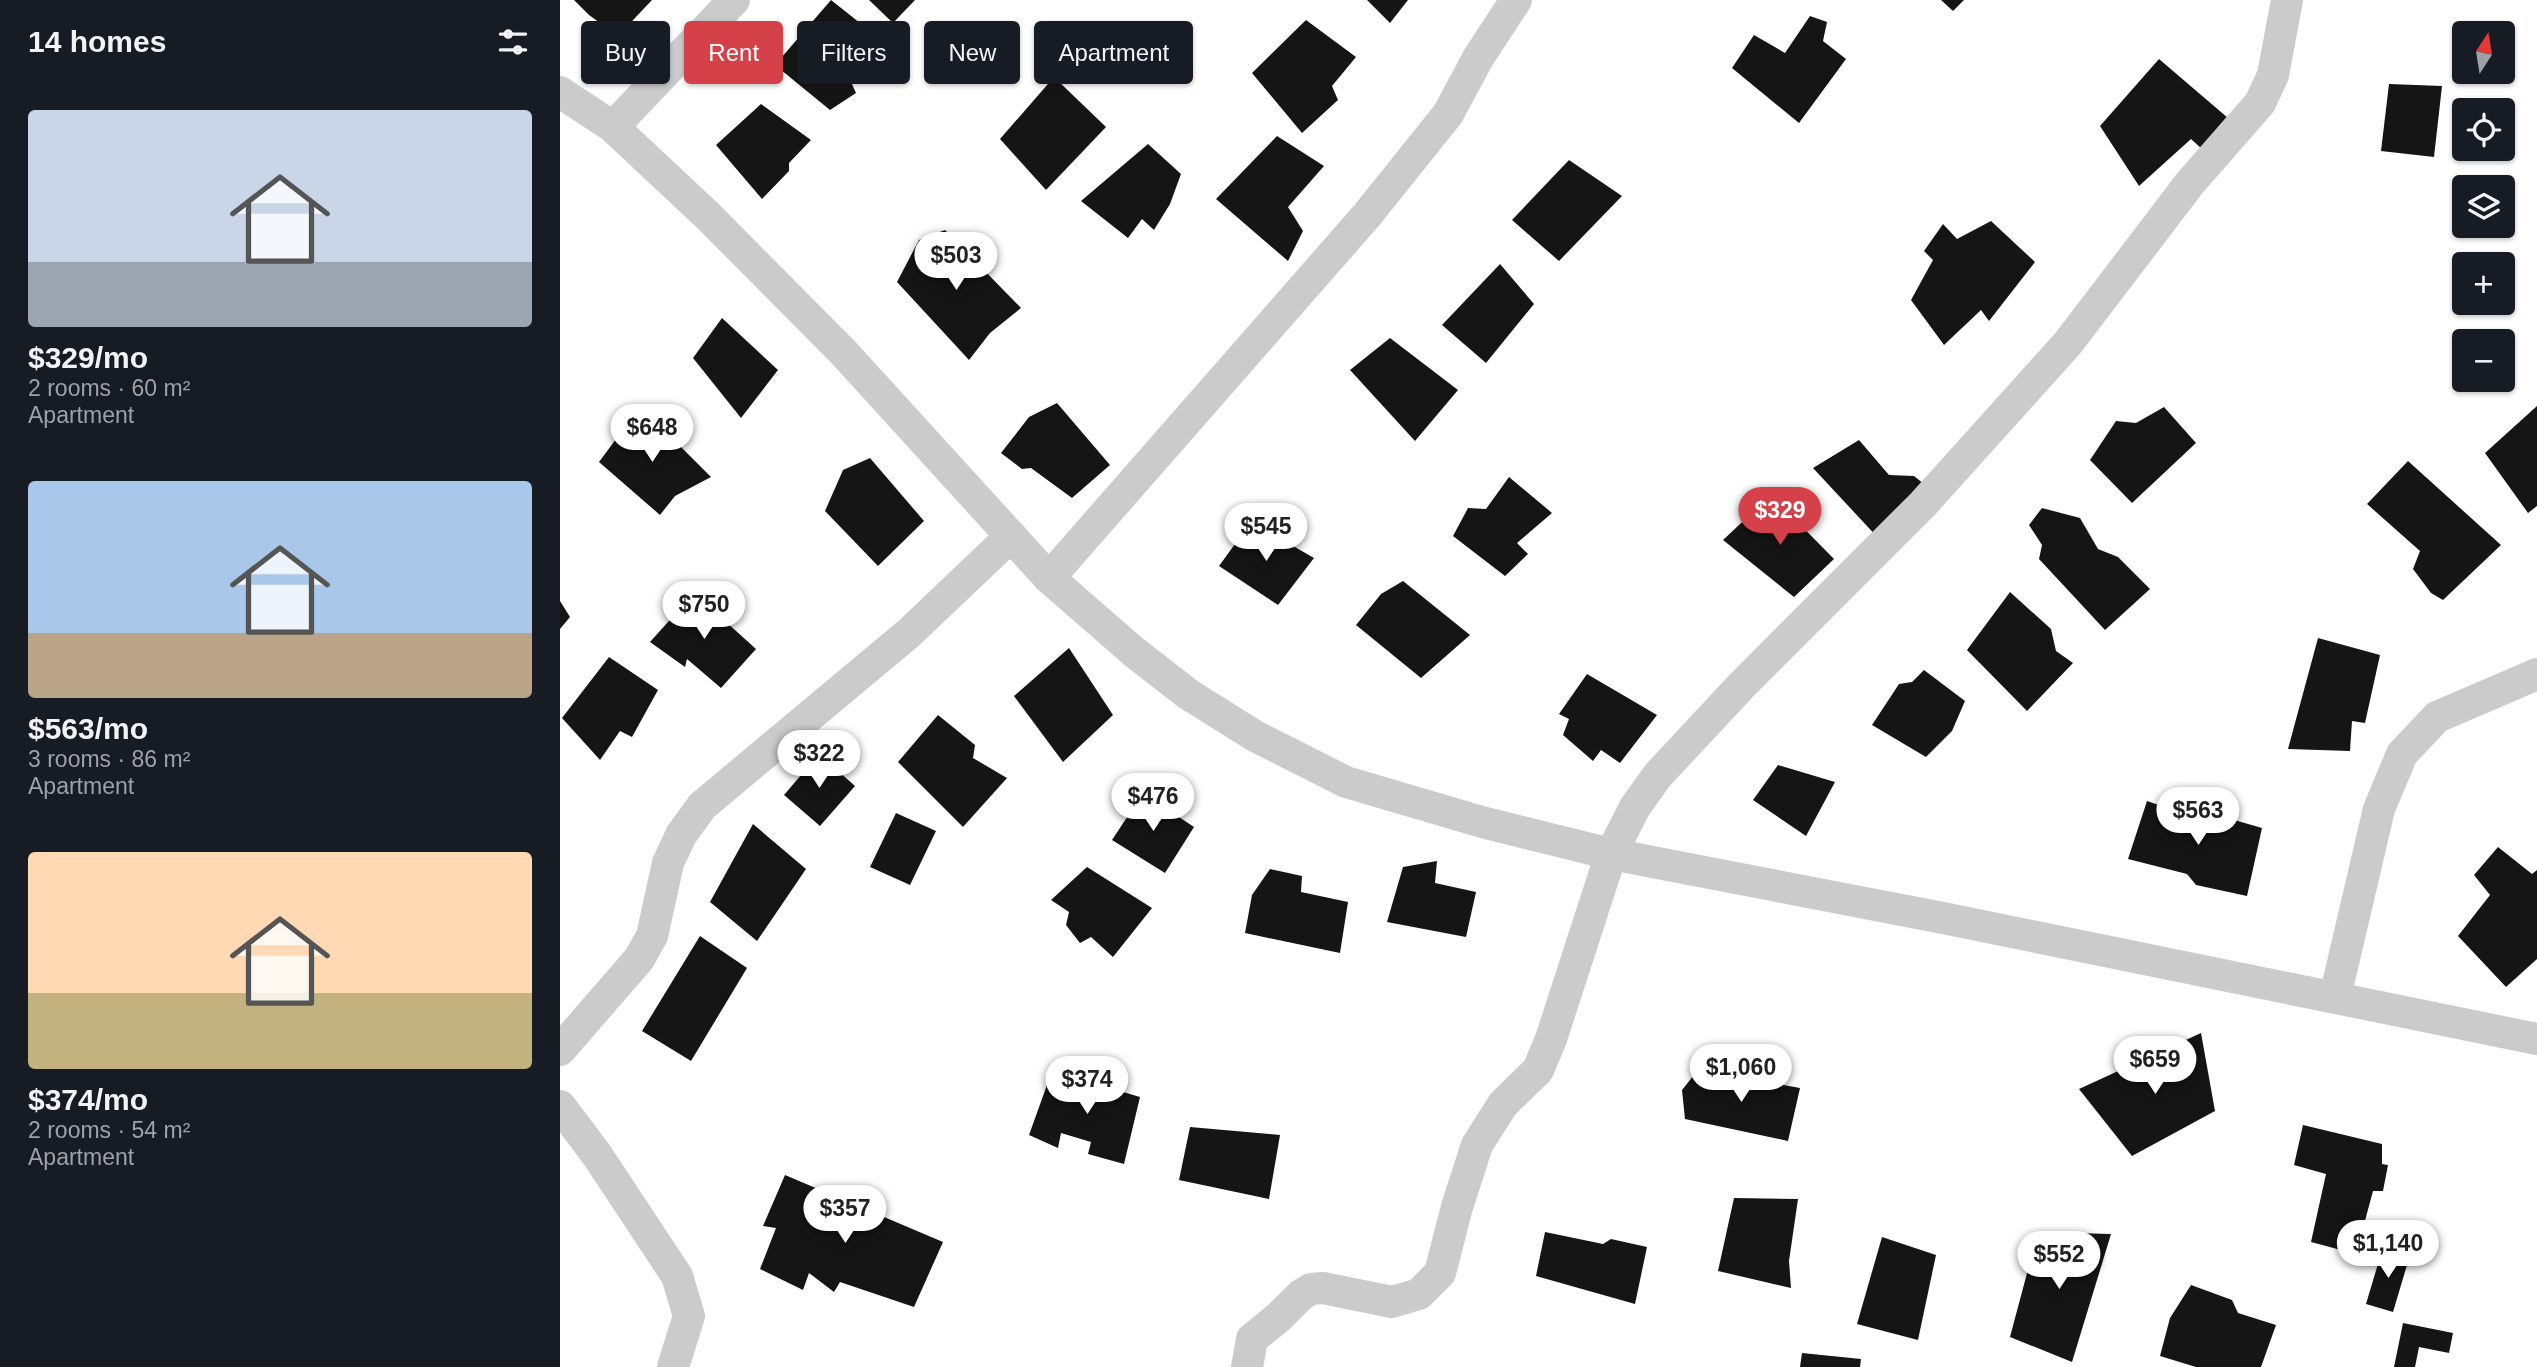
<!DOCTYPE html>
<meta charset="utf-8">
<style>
:root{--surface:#171b24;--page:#20242c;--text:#f1f3f6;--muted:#9ea1a6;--accent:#d44149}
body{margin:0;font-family:Helvetica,sans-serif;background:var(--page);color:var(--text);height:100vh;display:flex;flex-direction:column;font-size:26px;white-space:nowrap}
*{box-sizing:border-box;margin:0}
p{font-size:23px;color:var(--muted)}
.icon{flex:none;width:38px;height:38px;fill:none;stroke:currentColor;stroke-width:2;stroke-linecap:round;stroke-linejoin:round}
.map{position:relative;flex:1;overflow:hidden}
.panel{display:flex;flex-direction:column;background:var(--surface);width:560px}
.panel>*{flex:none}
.hud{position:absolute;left:21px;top:21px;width:665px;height:63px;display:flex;gap:14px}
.needle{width:46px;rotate:12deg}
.controls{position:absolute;left:1892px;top:21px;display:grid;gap:14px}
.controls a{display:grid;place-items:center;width:63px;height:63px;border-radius:7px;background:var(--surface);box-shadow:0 2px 5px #0004;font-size:35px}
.price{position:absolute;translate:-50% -60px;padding:0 16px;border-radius:24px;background:#fff;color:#222;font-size:23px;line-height:46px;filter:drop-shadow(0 2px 4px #0008)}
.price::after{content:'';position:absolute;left:50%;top:42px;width:21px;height:16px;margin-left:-10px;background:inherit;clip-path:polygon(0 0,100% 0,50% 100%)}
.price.selected{background:var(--accent);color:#fff}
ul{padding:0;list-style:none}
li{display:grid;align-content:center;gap:14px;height:371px;padding:0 28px}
li span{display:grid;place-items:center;height:217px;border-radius:7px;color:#555}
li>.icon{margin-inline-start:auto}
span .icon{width:126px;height:126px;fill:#fffc;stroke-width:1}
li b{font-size:30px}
h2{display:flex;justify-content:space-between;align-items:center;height:84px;padding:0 28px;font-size:30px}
.pill{padding:0 24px;border-radius:7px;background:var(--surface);box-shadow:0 2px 5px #0004;font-size:24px;line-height:63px}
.pill.selected{background:var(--accent);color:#fff}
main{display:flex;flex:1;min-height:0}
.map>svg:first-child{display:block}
.building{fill:#151515}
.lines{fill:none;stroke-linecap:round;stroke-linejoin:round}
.street{stroke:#cbcbcb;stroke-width:32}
</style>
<main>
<section class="panel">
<h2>14 homes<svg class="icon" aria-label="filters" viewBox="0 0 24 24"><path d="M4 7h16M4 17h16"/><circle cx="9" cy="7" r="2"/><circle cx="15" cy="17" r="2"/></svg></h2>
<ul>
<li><span style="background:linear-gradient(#c9d6e8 70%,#9aa5b1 0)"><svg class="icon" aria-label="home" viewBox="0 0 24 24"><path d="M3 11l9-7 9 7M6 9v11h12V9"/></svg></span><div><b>$329/mo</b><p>2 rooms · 60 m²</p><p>Apartment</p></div></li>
<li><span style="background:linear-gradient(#a9c7e8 70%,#b9a48a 0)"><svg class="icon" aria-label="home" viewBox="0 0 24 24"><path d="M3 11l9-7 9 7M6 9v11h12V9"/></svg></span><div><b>$563/mo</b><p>3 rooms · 86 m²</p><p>Apartment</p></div></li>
<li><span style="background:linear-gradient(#ffd9b3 65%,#c2b280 0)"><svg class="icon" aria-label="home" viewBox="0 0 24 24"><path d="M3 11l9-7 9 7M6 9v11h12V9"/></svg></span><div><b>$374/mo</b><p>2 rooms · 54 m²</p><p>Apartment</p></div></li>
</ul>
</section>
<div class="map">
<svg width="1977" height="1367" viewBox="0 0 1977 1367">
<rect width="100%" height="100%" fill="#fff"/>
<g class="building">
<path d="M14,0H92L58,36L29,15Z"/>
<path d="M271,0L319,38L287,73L296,93L270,110L215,65Z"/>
<path d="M309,0H355L333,23Z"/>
<path d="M807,0H848L830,23Z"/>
<path d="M1381,0H1404L1393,11Z"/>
<path d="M1250,16L1267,22L1263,41L1286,59L1239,123L1172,68L1194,35L1225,53Z"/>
<path d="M746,20L796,57L772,86L778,100L742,133L692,73Z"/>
<path d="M1599,59L1675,124L1643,150L1631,139L1579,186L1540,126Z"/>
<path d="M494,77L546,127L486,190L440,139Z"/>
<path d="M1829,84L1882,86L1874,157L1821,151Z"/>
<path d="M201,104L251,140L229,163V171L202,199L156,145Z"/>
<path d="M717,136L764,166L728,207L743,231L728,261L656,199Z"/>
<path d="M588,144L621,174L610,204L594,230L582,219L568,238L521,201Z"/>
<path d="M1009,160L1062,196L999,261L952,220Z"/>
<path d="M1431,221L1475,262L1429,321L1421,310L1384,345L1351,300L1373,260L1364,251L1383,224L1397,239Z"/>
<path d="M385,230L461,308L430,333L409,360L337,282L359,240Z"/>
<path d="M940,264L974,304L926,363L882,325Z"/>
<path d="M162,318L218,370L181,418L133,358Z"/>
<path d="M830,338L898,390L855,441L790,370Z"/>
<path d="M497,403L550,465L512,498L471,468L462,469L441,453L469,417Z"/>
<path d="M1977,406V506L1968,513L1925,453Z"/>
<path d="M1604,407L1636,443L1572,503L1530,460L1556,421L1576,423Z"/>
<path d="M86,412L151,477L115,496L100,515L39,462L59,435Z"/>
<path d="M1299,440L1329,475L1354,476L1369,488L1320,540L1253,468Z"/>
<path d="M310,458L364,521L318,566L265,511L283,470Z"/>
<path d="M1848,461L1941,545L1883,600L1871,593L1853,569L1860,551L1807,504Z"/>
<path d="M949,477L992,513L957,543L968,554L945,576L893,536L908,508L926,509Z"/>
<path d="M1211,495L1274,559L1234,597L1163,540Z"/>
<path d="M1482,508L1520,518L1538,549L1558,557L1590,589L1545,630L1479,559L1482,545L1469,525Z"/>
<path d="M691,522L754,558L718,605L659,566Z"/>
<path d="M843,581L910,635L861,678L796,625L821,594Z"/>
<path d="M1450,592L1491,629L1496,651L1513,663L1467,711L1407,650Z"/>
<path d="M134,593L196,649L161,688L127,659L125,667L90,642Z"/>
<path d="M0,601L10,617L0,629Z"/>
<path d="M1758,638L1820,655L1805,723L1792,721L1790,751L1728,749Z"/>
<path d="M509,648L553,715L503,762L454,696Z"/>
<path d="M49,657L98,690L72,737L60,731L40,760L2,718Z"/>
<path d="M1364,670L1405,701L1392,731L1366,757L1312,725L1339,684L1352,682Z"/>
<path d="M1027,674L1097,715L1060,763L1041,750L1033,761L1003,735L1009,719L999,714Z"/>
<path d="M378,715L415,745L413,758L447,778L403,827L338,762Z"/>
<path d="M259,754L295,786L260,826L224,795Z"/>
<path d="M1218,765L1275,782L1246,836L1193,800Z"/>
<path d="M583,793L634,827L605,873L552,840Z"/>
<path d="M1587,801L1639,819L1643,811L1702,828L1687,896L1636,885L1627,874L1568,859Z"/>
<path d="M336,813L376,831L350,885L310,867Z"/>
<path d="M193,824L246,869L197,941L150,902Z"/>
<path d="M1938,847L1972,874L1977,870V959L1946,987L1898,936L1930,895L1914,875Z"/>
<path d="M877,861L875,883L916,892L906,937L827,922L843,867Z"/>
<path d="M527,867L592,908L553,957L531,937L520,943L506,925L509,912L491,900Z"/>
<path d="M710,869L742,876L741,892L788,902L780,953L685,933L692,895Z"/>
<path d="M140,936L187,968L131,1061L82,1031Z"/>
<path d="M1641,1033L1655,1111L1572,1156L1519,1089Z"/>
<path d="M1138,1070L1240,1088L1228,1141L1125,1119L1122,1090Z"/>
<path d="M492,1071L580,1097L564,1164L528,1154L531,1142L501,1133L498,1148L469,1135Z"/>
<path d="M1743,1125L1822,1144V1164L1828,1165L1823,1191H1813L1796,1254L1751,1242L1766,1174L1734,1165Z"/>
<path d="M630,1127L720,1135L709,1199L619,1180Z"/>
<path d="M225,1175L383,1242L354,1307L280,1282L274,1292L249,1273L243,1290L200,1269L216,1228L203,1226Z"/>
<path d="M1174,1198L1238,1199L1229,1261L1231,1288L1158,1271Z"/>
<path d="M985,1232L1043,1244L1051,1239L1087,1247L1075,1304L976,1276Z"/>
<path d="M1478,1232L1551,1234L1512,1362L1450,1337Z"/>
<path d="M1322,1237L1376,1255L1358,1340L1297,1324Z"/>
<path d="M1823,1247L1850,1255L1833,1312L1806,1304Z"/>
<path d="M1631,1285L1672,1300L1678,1313L1716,1325L1701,1367H1636L1600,1356L1610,1318Z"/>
<path d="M1843,1323L1893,1333L1889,1353L1859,1347L1855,1367H1834Z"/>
<path d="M1242,1353L1301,1359L1300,1367H1240Z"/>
</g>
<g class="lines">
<g class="street">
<path d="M0,92L53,127L148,216L284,353L489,578L574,652L628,694L695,736L786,782L922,822L1051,854L1383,918L1977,1039"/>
<path d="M53,127L174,0"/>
<path d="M489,578L807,215L888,114L918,58L956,0"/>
<path d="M1775,997L1819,809L1842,754L1877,717L1977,674"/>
<path d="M0,1050L79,959L92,936L108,863L121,835L142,806L349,633L451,536"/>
<path d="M0,1106L37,1155L117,1276L129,1316L113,1367"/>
<path d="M687,1367L692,1339L719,1317L741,1295L751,1289L763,1288L832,1302L859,1294L880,1273L897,1207L917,1145L943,1104L978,1070L991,1039L1051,854L1075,807L1098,775L1182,685L1363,504L1508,343L1630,183L1700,103L1713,75L1727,0"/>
</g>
</g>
</svg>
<div class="controls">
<a><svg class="needle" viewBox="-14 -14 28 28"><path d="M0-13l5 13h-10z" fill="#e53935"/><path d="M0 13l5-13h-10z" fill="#9ea1a6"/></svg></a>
<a><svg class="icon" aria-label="locate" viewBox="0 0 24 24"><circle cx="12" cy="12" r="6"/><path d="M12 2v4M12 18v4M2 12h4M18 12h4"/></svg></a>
<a><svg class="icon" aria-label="layers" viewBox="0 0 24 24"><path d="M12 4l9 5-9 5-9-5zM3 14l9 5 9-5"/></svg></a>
<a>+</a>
<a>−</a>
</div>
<b class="price" style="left:396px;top:292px">$503</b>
<b class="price" style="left:92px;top:464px">$648</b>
<b class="price selected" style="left:1220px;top:547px">$329</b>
<b class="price" style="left:706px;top:563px">$545</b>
<b class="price" style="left:144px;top:641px">$750</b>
<b class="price" style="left:259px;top:790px">$322</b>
<b class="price" style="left:593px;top:833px">$476</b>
<b class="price" style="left:1638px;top:847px">$563</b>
<b class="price" style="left:1595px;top:1096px">$659</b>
<b class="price" style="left:1181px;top:1104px">$1,060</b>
<b class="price" style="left:527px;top:1116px">$374</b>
<b class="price" style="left:285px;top:1245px">$357</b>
<b class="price" style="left:1828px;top:1280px">$1,140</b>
<b class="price" style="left:1499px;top:1291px">$552</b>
<div class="hud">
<a class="pill">Buy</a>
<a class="pill selected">Rent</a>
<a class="pill">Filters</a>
<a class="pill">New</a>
<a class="pill">Apartment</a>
</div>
</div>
</main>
